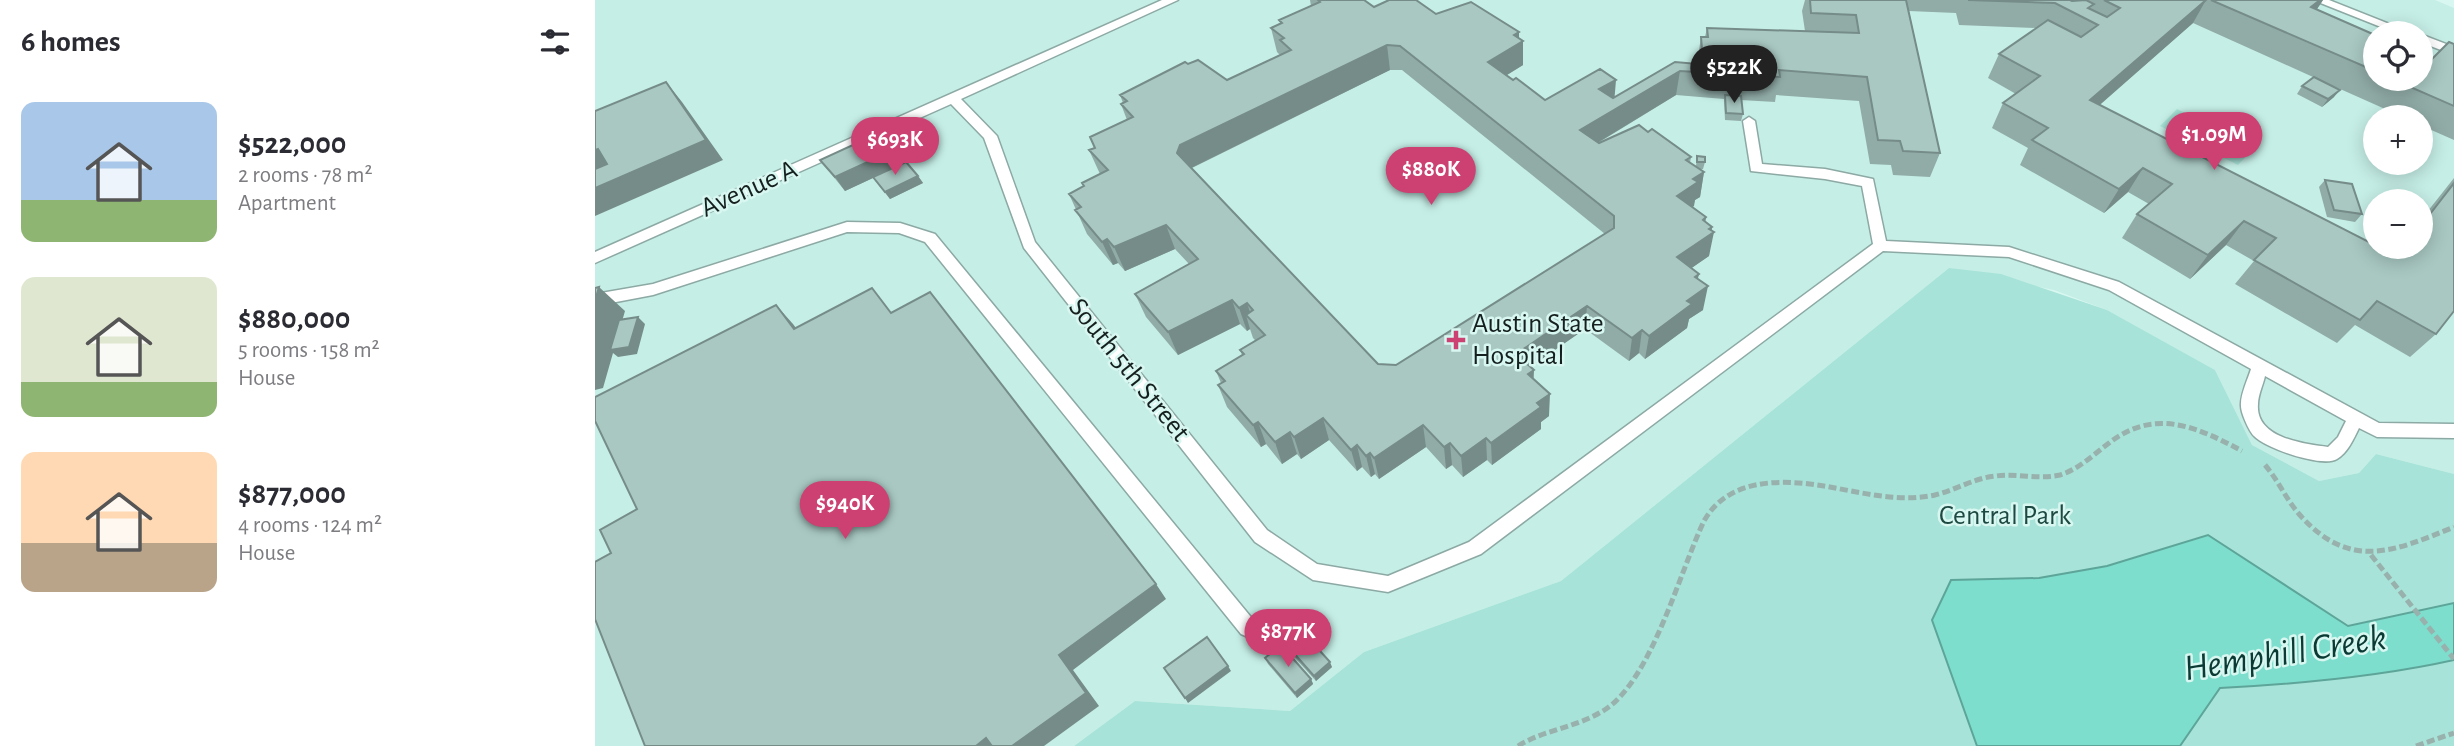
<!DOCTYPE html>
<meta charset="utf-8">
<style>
:root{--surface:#fff;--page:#f7f7f7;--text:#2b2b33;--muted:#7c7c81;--accent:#cc4072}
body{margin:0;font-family:"Alegreya Sans",sans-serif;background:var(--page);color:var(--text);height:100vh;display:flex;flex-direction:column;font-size:26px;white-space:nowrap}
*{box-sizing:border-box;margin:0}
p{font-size:23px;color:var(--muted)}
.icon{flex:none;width:38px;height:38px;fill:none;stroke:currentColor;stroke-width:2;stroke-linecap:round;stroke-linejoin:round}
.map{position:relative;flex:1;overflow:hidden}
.panel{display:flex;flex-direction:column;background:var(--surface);width:595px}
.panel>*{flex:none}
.controls{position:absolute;left:1768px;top:21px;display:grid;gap:14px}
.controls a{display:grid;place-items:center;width:70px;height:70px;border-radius:50%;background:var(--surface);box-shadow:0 4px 18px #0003;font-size:35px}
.price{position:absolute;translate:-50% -60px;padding:0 16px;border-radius:24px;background:var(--accent);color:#fff;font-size:23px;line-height:46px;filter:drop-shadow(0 2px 4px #0008)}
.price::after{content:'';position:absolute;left:50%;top:42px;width:21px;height:16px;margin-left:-10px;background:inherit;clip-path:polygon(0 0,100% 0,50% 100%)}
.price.on{background:#222;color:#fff}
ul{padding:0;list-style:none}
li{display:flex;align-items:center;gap:21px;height:175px;padding:0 21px}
li span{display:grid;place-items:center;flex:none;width:196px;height:140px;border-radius:14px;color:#555}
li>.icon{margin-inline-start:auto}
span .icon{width:84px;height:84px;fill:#fffc;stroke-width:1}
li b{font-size:30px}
h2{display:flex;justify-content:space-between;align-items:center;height:84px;padding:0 21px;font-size:30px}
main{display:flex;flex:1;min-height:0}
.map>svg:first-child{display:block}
.built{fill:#c5eee6;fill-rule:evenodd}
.green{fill:#a7e3d8}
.water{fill:#7ddece;stroke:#5ea599;stroke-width:2}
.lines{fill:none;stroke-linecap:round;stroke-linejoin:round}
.service-casing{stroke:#8ca9a4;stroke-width:3}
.path{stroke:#98b1ac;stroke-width:5;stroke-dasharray:8 3.5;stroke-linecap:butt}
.service{fill:#fff;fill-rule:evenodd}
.wall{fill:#91aca7;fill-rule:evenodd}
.shaded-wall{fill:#768c88}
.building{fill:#a9c8c2;stroke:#768c88;stroke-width:2;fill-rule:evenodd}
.poi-dot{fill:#cc4072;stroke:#d8f7f1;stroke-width:2.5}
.labels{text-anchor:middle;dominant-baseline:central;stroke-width:5;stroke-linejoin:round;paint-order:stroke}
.street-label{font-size:28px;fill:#15201e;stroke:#d8f7f1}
.poi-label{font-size:28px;fill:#15201e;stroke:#d8f7f1;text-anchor:start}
.park-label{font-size:28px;fill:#1d4942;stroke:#d8f7f1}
.near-water-label{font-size:37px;font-style:italic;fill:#0b3a34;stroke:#d8f7f1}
</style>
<main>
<section class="panel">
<h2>6 homes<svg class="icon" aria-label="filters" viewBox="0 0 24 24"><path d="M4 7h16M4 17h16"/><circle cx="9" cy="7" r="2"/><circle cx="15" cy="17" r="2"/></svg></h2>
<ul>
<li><span style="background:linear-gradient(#a9c7e8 70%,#8fb573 0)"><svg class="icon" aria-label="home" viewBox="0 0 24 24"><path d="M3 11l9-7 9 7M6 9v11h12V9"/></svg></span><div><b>$522,000</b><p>2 rooms · 78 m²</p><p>Apartment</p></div></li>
<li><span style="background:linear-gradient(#dfe7d0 75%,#8fb573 0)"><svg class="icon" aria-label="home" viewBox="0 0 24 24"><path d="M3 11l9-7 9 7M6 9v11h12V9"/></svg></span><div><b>$880,000</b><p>5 rooms · 158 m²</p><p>House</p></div></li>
<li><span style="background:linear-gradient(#ffd9b3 65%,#b9a48a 0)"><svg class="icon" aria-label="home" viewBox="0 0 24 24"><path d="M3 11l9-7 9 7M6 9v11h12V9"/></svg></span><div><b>$877,000</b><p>4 rooms · 124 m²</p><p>House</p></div></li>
</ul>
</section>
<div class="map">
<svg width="1859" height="746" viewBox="0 0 1859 746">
<rect width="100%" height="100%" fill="#d8f7f1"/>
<path class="built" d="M0,0H1840L1859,8V474L1781,454L1764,473L1724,481L1657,445L1620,370L1512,310L1459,290L1354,268L966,581L769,652L695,711L540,701L479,746H0ZM1780,33H1825V79H1780ZM1780,117H1825V163H1780ZM1780,201H1825V247H1780Z"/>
<g class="green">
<path d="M1582,109L1660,147L1643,165L1565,126Z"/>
<path d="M1354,268L1406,274L1512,310L1620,370L1657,445L1724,481L1764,473L1781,454L1859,474V746H479L540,701L695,711L769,652L966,581Z"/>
</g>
<path class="water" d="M1613,535L1753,626L1859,603V660C1783,677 1703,684 1625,688L1585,746H1382L1337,620L1356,580L1444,578L1512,566Z"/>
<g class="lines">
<defs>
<g id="service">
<path d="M567,0H583L366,99L402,136L440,242L672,530L722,564L793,576L874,542L1278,244L1267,186L1230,179L1156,171L1148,121L1154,117L1160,121L1167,164L1230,169L1278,179L1291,241L1414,247L1524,282L1784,423L1859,424V438L1782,437L1764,428C1758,440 1753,452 1742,459C1727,468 1670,448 1659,436C1654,431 1646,413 1646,406C1645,395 1653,379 1656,369L1514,290L1414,257L1288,251L886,554L793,592L718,580L660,542L429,248L389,138L356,104L0,263V252ZM1670,376L1751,421L1743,437L1733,447C1709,444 1660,438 1663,404C1663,395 1668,385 1670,376Z"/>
<path d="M1718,0H1734L1817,33H1801Z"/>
<path d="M1825,34L1859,47V55L1825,42Z"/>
<path d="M252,222L305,223L340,234L660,622L662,628L660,634L653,637L646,634L330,242L304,233L252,232L58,295L0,306V294L58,284Z"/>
</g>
</defs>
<use href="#service" class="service-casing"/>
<g class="path">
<path d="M1670,465C1683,480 1691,499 1704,514C1754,571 1798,552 1859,527"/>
<path d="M1776,555L1859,659"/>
<path d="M923,746C950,729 982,728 1011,709C1057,678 1085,571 1109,521C1133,478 1186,479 1229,486C1265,492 1303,503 1340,495C1361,490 1379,478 1401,476C1422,473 1444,480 1465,475C1484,469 1498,455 1514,443C1559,408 1601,426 1647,451"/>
<path d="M1821,746L1859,733"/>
</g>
<use href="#service" class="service"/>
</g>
<g class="wall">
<path d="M715,0H769L779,7L841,14L924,32V38L928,41V65L912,75L950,100L1019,97L1102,64L1106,37H1110L1112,28L1210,31L1207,11L1210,0H1475L1477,1L1479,0H1728L1722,9L1780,35V79H1825L1836,60L1859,44V140L1825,125V117H1808L1725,80L1739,97L1727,107L1702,94L1707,86L1718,77L1598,23L1504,105L1799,255L1806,247H1825V221L1859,178V311L1841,334L1815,357L1760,325L1742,343L1640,284L1659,261L1631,245L1595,279L1527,238L1542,214L1554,204L1533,192L1509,213L1425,165L1433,148L1397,128L1408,103L1421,94L1393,78L1404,54L1441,28L1364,25L1361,13L1314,11L1345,153L1335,177L1298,175L1296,165L1275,164L1264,101L1181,95L1180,102L1146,100L1148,114L1146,121L1130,120L1129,99L1081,95L1003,143L1053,132L1096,157L1095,163L1101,166L1102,156L1110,162L1108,169H1105L1109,172L1105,197L1100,200L1098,207L1111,217L1110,222L1117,227L1114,256L1096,268L1103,279L1108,310L1094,319L1092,328L1050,359L1044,353L1034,361L990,329L935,367L938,379L954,416L946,422V429L897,465L892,460L868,477L857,465L851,469L831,447L784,479L780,474L776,477L767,467L762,471L734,440L706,459L702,454L687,464L671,444L666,447L632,407L623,385L626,383L621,371L647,355L645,350L661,341L658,338L655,329L652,331L645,324L583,355L551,317L540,294L594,264L580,249L530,271L523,263L518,265L492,234L474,194L488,187L487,183L505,174L494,150L500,148L532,120L526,104L528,103L525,95L593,64L632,80L685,55L682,52L676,28L685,23L684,20L716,6ZM795,70H807L1010,234L801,365L783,364L597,168Z"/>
<path d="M299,150L307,164L323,176L328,183L295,199L278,178L250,191L225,160Z"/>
<path d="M1730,180L1767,214L1760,222L1732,217L1724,187Z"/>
<path d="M689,642L737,667L721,681L691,648Z"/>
<path d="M670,658L716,679L718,684L702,698L673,664Z"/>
</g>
<g class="shaded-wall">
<path d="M1611,0L1598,23L1482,125L1495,100Z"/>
<path d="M1725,0H1728L1716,18V7Z"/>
<path d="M924,32V43L928,41V65L894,86L893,62L919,35Z"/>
<path d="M792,45L795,70L594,169L582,153L585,145Z"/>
<path d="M1085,71L1081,95L984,154L985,130Z"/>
<path d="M1021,80L1019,104L1004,89Z"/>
<path d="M71,82L87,102L128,160L0,216V150L3,149L21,169Z"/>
<path d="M1745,90L1739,97L1727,107L1733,99Z"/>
<path d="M299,150L308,164L250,191L240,177Z"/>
<path d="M1548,168L1533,192L1509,213L1524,189Z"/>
<path d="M1109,172L1105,197L1100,200L1099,206L1078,220L1082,196L1098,179Z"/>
<path d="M323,176L328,183L295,199L290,192Z"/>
<path d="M1111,217L1107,240L1114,229L1117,227L1116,234L1119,232L1114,256L1078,281L1082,257L1108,220Z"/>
<path d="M1649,221L1631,245L1595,279L1613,255Z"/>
<path d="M571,225L580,249L530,271L519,247Z"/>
<path d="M512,239L523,263L518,265L507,242Z"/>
<path d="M1104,274L1099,295L1113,286L1108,310L1094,319L1092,328L1050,359L1054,336L1100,277Z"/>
<path d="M4,287L30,311L19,349L43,317L50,324L42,354L23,357L18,353L8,388L0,390V301Z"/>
<path d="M637,300L645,324L583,355L573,332Z"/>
<path d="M652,303L659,324L651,315L655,329L652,331L644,308Z"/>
<path d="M181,305L198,324L216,348L199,329Z"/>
<path d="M992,306L990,329L921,377V354Z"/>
<path d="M1047,330L1044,353L1034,361L1037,338Z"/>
<path d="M939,370L938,393L933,374Z"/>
<path d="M955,394L954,416L946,422V429L897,465L896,443L942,403Z"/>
<path d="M728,418L734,440L706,459L699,437Z"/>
<path d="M663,422L671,444L666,447L658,425Z"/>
<path d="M828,425L831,447L784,479L779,458Z"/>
<path d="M695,432L702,454L687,464L680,442Z"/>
<path d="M891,438L892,460L868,477L866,456Z"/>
<path d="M855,443L857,465L851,469L849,447Z"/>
<path d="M762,445L767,467L762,471L756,450Z"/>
<path d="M775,453L780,474L776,477L771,456Z"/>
<path d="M561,584L571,599L478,670L504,706L449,746H417L464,655Z"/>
<path d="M735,662L737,667L721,681L719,676Z"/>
<path d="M633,666L636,671L593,703L590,698Z"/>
<path d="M716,679L718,684L702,698L700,693Z"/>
<path d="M391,738L401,746H381Z"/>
</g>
<g class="building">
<path d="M723,0H769L779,7L794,0H821L841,14L876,2L924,32L919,35L928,41L893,62L918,80L921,78L950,100L1005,69L1021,80L1004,89L1018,98L1080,62L1114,65V50L1107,49L1106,37H1113L1112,28L1264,33L1261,15L1216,13L1215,0H1311L1345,153L1308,151L1305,141L1283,140L1272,77L1184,70L1185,77L1085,71L985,130L1004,143L1044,125L1053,132L1057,129L1096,157L1091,160L1109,172L1098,179L1103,182L1082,196L1111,217L1108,220L1117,227L1114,229L1119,232L1082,257L1104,274L1100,277L1113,286L1092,301L1097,304L1054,336L1047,330L1037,338L992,306L921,354L939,370L933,374L955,394L942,403L946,407L896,443L891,438L866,456L855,443L849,447L828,425L779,458L775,453L771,456L762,445L756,450L728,418L699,437L695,432L680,442L663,422L658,425L623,385L630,381L621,371L649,354L645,350L670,335L651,315L658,310L652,303L644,308L637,300L573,332L540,294L603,259L571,225L519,247L512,239L507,242L480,210L486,207L474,194L489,186L487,183L513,170L494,150L500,148L495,137L538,117L526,104L532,101L525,95L590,62L593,64L603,60L632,80L696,50L685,40L689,38L676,28L687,23L684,20L725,2ZM792,45L805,46L1019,216V228L801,365L783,364L582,153L585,145Z"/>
<path d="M1373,0H1475L1477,1L1491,0L1499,4L1493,8L1512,17L1525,8L1509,0H1611L1495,100L1780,245V247H1784L1803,256L1810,247H1825V227L1859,183V311L1841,334L1782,301L1765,320L1659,260L1681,238L1649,221L1613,255L1542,214L1577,184L1548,168L1524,189L1437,140L1453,128L1408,103L1445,76L1404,54L1453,20L1486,37L1503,25L1460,3Z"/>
<path d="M1616,0H1725L1716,7L1780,35V71Z"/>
<path d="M1854,42L1859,44V106L1797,79H1825V55L1836,60Z"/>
<path d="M1719,77L1745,90L1733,99L1707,86Z"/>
<path d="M71,82L111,140L0,188V169L12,164L3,149L0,150V111Z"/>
<path d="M1130,95L1146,96L1148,114L1131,113Z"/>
<path d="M284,133L299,150L240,177L225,160Z"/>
<path d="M1102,156L1110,157V162H1102Z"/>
<path d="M311,162L323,176L290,192L278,177Z"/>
<path d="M1730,180L1757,184L1767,214L1739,210Z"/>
<path d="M4,287L0,301V288Z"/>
<path d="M277,288L296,313L335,292L561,584L464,655L491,693L417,746H397L391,738L381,746H50L0,619V562L16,553L5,530L42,509L0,421V397L181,305L199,329Z"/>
<path d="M43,317L34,347L15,350L24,320Z"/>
<path d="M705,629L735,662L719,676L689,642Z"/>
<path d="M612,637L633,666L590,698L569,668Z"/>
<path d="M686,645L716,679L700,693L670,658Z"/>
</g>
<path class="poi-dot" d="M857.5 329.5h7v7h7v7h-7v7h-7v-7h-7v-7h7z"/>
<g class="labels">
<g class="street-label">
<text transform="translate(154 189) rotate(-24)">Avenue A</text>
<text transform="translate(534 370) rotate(51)">South 5th Street</text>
</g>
<g class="poi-label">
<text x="877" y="324">Austin State<tspan x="877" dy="32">Hospital</tspan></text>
</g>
<g class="park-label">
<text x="1410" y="516">Central Park</text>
</g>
<g class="near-water-label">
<text transform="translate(1690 653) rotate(-9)">Hemphill Creek</text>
</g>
</g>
</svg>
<div class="controls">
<a><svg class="icon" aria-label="locate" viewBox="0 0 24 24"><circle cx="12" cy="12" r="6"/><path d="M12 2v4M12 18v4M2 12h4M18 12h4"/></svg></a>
<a>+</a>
<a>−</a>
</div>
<b class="price on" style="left:1139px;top:105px">$522K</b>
<b class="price" style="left:1619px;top:172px">$1.09M</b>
<b class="price" style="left:300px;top:177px">$693K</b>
<b class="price" style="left:836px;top:207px">$880K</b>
<b class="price" style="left:250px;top:541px">$940K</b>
<b class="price" style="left:693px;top:669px">$877K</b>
</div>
</main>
